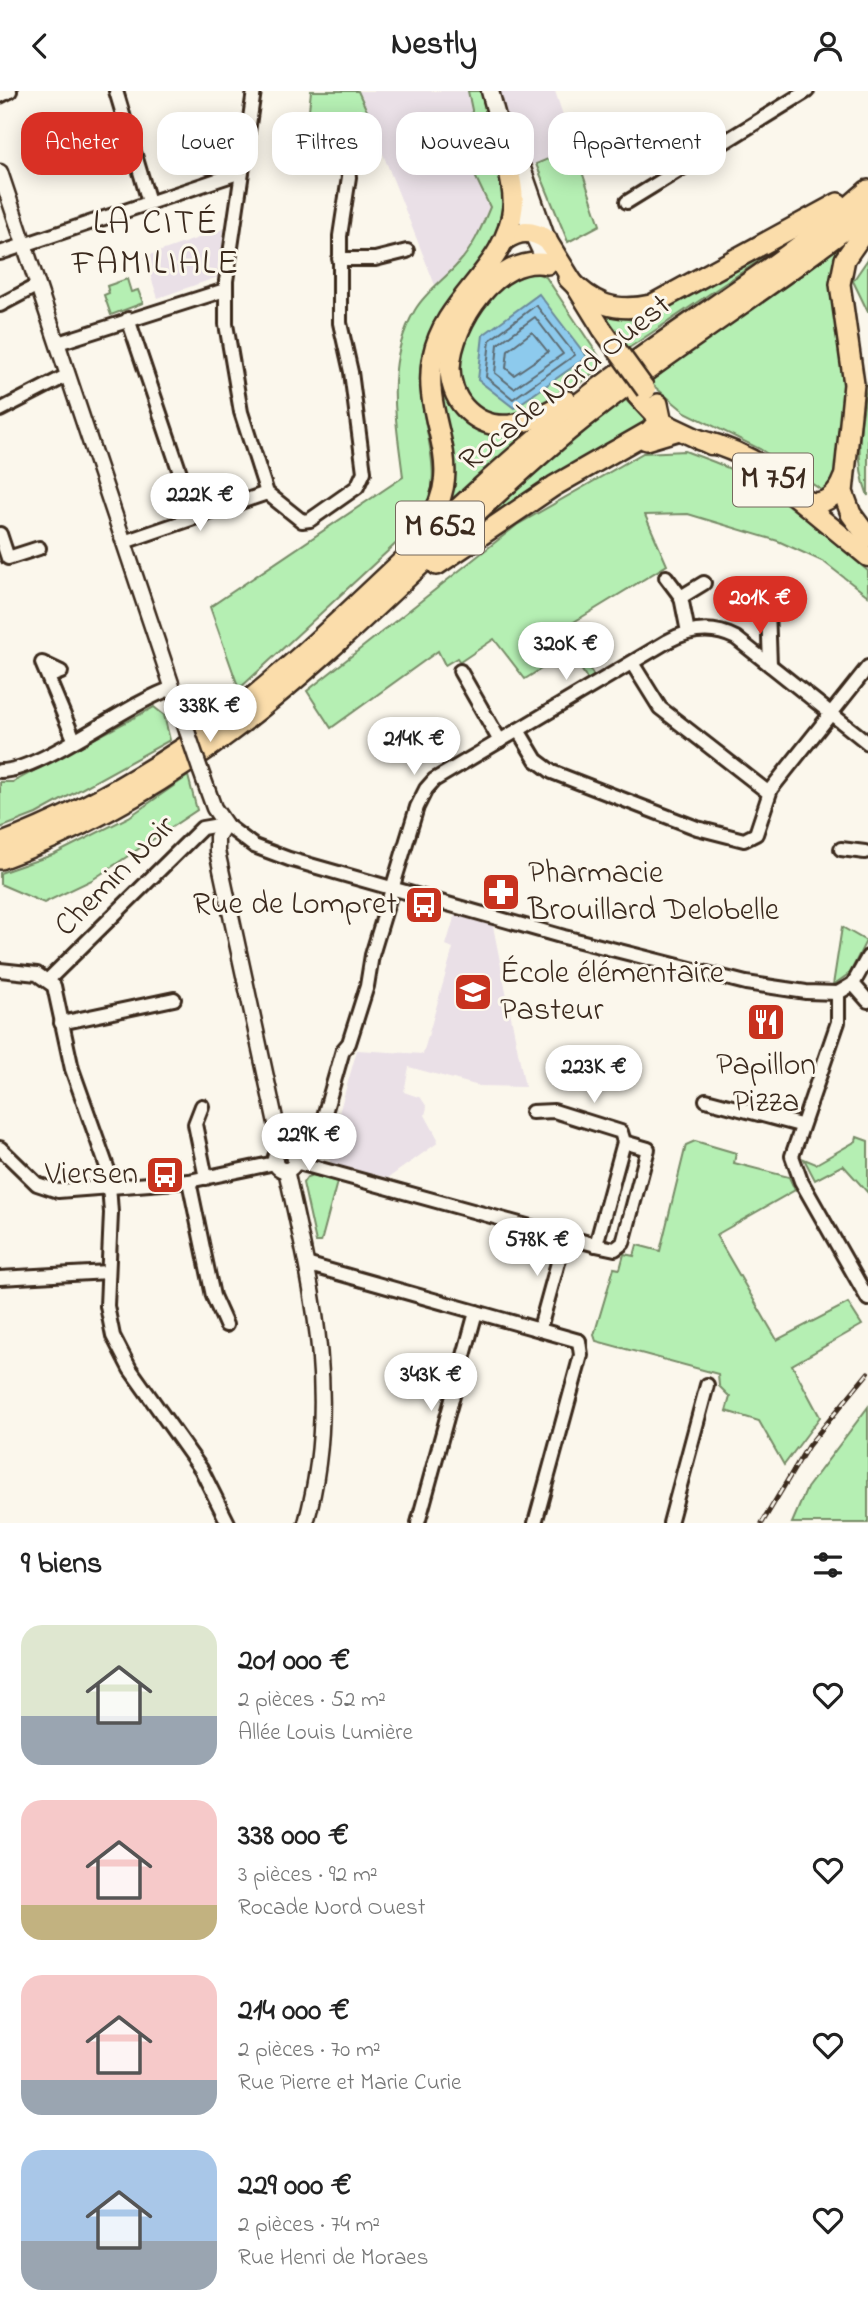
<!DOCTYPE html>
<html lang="fr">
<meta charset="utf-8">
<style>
:root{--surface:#fff;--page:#f2f2f2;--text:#222;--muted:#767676;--accent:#d93025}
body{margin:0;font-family:"Indie Flower",sans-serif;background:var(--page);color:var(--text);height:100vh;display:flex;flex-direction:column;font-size:26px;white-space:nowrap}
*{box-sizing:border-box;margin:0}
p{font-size:23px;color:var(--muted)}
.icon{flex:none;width:38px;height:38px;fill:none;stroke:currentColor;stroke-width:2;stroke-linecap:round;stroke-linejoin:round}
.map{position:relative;height:1432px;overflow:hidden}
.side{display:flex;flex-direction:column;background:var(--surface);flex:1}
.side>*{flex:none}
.hud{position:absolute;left:21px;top:21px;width:826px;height:63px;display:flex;gap:14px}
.price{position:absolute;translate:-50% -60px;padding:0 16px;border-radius:24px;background:#fff;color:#222;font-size:23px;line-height:46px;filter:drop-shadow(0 2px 4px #0008)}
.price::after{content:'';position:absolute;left:50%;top:42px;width:21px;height:16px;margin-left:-10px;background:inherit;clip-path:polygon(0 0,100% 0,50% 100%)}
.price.selected{background:var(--accent);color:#fff}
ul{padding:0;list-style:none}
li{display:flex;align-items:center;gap:21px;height:175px;padding:0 21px}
li span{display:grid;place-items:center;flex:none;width:196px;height:140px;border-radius:21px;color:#555}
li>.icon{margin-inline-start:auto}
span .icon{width:84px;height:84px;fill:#fffc;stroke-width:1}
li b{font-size:30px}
h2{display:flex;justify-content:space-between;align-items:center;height:84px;padding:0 21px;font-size:30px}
.chip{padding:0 24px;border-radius:21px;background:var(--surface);box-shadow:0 4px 18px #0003;font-size:24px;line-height:63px}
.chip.selected{background:var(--accent);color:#fff}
header{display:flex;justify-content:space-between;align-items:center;height:91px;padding:0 21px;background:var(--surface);font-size:32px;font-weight:700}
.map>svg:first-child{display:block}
.built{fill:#eae0e7}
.green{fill:#b5efb3;stroke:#788c68;stroke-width:2}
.water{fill:#8dcaed;stroke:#6c8a9a;stroke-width:2}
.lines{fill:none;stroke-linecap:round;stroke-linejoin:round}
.shore{stroke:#5c6a71;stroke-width:2}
.minor-casing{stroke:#3b2a1e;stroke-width:18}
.tertiary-casing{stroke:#3b2a1e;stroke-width:19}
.secondary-casing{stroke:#3b2a1e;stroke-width:21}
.primary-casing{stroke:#3b2a1e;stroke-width:23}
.trunk-casing{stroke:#3b2a1e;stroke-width:24}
.minor{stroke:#fbf7ec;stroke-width:12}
.tertiary{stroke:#fbf7ec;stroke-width:14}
.secondary{stroke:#fbf7ec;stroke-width:16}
.primary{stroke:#fbddab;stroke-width:18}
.trunk{stroke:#fbddab;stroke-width:19}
.rail-casing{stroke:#3b2a1e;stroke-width:5}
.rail{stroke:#fbf7ec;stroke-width:2.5;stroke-dasharray:8;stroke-linecap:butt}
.tertiary-bridge-casing{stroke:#3b2a1e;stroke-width:19;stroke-linecap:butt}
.primary-bridge-casing{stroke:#3b2a1e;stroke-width:23;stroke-linecap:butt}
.tertiary-bridge{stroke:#fbf7ec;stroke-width:14}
.primary-bridge{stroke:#fbddab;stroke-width:18}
.labels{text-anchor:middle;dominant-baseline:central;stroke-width:6;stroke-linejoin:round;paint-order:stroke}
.shield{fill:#fbf7ec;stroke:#75685c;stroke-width:2}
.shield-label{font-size:30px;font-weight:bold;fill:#3b2a1e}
.street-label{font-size:32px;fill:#3b2a1e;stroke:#fbf7ec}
.poi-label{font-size:32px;fill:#3b2a1e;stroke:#fbf7ec;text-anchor:start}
.quarter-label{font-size:35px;letter-spacing:2px;fill:#3b2a1e;stroke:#fbf7ec}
</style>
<header><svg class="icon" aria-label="back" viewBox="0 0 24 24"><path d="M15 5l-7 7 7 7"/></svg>Nestly<svg class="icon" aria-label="person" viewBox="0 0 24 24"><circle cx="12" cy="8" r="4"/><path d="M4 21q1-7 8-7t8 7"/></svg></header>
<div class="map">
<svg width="868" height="1432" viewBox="0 0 868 1432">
<rect width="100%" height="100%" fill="#fbf7ec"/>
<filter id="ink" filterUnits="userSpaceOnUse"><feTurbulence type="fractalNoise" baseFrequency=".0143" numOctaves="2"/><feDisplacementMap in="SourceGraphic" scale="14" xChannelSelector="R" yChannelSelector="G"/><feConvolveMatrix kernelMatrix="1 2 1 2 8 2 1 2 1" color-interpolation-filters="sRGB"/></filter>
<g filter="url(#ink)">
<g class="built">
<path d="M358,0H555L574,57L501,86L476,148L456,175L435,194Z"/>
<path d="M224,138L218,186L158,207L144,166Z"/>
<path d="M455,824L493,835L525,996L479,995L409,976L404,1001L421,1007L427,1016L425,1024L438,1048L436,1053L388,1087L331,1072L327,1064L357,959L423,963L453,857L446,854Z"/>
</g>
<g class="green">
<path d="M311,0H358L380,49L362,55L354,42L341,40L328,53L332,71L304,66Z"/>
<path d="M468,0H481L493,52L476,56L470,53L472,19Z"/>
<path d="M574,57L600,134L568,151L536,73Z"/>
<path d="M495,58C498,73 506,91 506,105C506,169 444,198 425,253C405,308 451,374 424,422C420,431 409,439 403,446L239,598L210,516L403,386C396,328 384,272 415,219C425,202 442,190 455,176C472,159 481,138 490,116L468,70L469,64L472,63L475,71L480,69L478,62Z"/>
<path d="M824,126L626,259L608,236L607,223L632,229L651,224Z"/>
<path d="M861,137L848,152V269L835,397L826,402L760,358L685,321L649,291Z"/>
<path d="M868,168V221L853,190Z"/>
<path d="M532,180L546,186L604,273C581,291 546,322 517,327C507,329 494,325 485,320C478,317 468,312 464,305C447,273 472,223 495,201C505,191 519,185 532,180Z"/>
<path d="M127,188L131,201L138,199L143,212L111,224L104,204L109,202L107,195Z"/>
<path d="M457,232L459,318L539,333L443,423L435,300Z"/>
<path d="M868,291V405C853,367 861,330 868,291Z"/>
<path d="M625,308L650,334L444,461L571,349Z"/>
<path d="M685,360C702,367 720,372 736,381C784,406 826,445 868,480V505L824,471L778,450L688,423L645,424L667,474L564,537L594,585L588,589L570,560L525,588L494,548L460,571L457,567L445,574L438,560L331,637L307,600L517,434L643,362Z"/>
<path d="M154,616L164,624L170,649L36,723L0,737V691H13Z"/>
<path d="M188,685L197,719L92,789L44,812L0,793V782L55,763L129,726Z"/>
<path d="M842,836L866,850L850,882L833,894Z"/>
<path d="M857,1046L868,1050V1102L843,1074L815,1089L804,1068L816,1073L856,1050Z"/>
<path d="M695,1050L736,1062L734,1072L789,1086L795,1099L716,1144L777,1249L848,1212L862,1234L792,1274L820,1326L784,1374L759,1330L726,1320L730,1306L719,1295L718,1283L596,1250L594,1244L614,1177L620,1178L624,1163L634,1165L637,1154L660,1160L686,1054Z"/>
<path d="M313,1084L337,1091L321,1151H316L303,1092L307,1086Z"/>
<path d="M868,1316V1432H792L807,1397Z"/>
</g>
<path class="water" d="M539,203L587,266L514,317L478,289L483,244Z"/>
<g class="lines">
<g class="shore">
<path d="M536,214L575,264L513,308L486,286L490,249Z"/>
<path d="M535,226L563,263L514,297L495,282L498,253Z"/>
<path d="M532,241L548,261L514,284L506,277L508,259Z"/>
</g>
<defs>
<g id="minor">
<path d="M116,0L149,111"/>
<path d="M254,0L226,190V233L241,321L267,402L302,430L310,429L357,396L364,381L351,281L340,232V145L349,86L344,55"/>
<path d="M0,5L10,0"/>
<path d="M627,111L807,0"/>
<path d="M0,162L241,81"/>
<path d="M339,168H375L407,160"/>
<path d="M0,214L38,194"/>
<path d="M128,228L195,426"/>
<path d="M58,252L225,199"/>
<path d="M0,319L68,284"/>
<path d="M0,443L8,467L39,457"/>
<path d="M124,451L267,402"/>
<path d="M666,486L681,506"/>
<path d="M754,502L768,518"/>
<path d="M688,541L681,506L704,492"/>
<path d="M632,572L660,617L769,702"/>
<path d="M770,574L768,518L783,509"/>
<path d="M460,580L500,650"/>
<path d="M48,586L61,581L42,572L74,648"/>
<path d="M518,639L536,669L552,681L697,737L744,749L756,743L771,698L868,576"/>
<path d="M0,680C40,681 126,612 173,597"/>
<path d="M841,758L865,761"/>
<path d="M0,879L37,883L54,895L72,978L108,1079L111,1122L107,1215L113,1245L130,1278L201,1378L228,1432"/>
<path d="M49,888L202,737L225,733L254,755L289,768L564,846L746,892L806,901L838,902L853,893L868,866"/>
<path d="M853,893L868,910"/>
<path d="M838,902V931L792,1065L801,1090L868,1208"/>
<path d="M61,932L174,908"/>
<path d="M706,1009L800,1034"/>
<path d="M202,1015L195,1033L206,1087"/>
<path d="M532,1021L554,1020L621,1041L624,1051L596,1154L615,1158L623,1152L648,1058L624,1051"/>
<path d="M0,1057L37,1093L58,1100L189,1090L275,1072"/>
<path d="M295,1068L316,1053L343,959L349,952L367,895L372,864L417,716L426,698L434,689L668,550C690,538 713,535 736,547L868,652"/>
<path d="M295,1071L596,1154"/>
<path d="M189,1090L213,1205L226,1234"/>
<path d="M306,1173L579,1250L581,1264L535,1432"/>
<path d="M0,1187L108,1181"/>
<path d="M540,1237L565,1146"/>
<path d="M418,1432L476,1221"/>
<path d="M670,1432L707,1294"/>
</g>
<g id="tertiary">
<path d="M0,81L187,640"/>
<path d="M200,678L214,717L225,733L217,746V760L282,1060"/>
<circle cx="285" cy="1069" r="10"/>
<path d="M286,1079C313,1200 340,1309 306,1432"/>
</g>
<g id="secondary">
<path d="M490,0L506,59"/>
<path d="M510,43L547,149"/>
<path d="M516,93L532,141L547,173"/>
</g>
<g id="primary">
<path d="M547,149L602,238"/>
<path d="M637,305L660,330L711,354"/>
<path d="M794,405L868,466"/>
</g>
<g id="trunk">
<path d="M868,135L845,168L840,193L854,293L843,401L851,423L868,446"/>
<path d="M505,149C520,139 532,139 547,149"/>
<path d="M547,173C497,163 452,231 450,277C450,291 455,306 464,316C494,350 535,330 567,310"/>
<path d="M568,187C592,213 615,222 651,214L838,112"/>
<path d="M646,349L676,340"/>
<path d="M700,349C728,356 752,367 775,384C786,392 797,407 810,411C826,415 838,402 843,388"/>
<path d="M419,444C476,375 419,335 433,265C444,207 507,178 513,116C515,94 505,70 502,47"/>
<path d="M437,474L554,395L650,340L661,327L658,313"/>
<path d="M0,753C86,721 163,674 237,619C350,528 448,419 561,327C659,246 773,184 868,99"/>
<path d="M0,768C243,681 378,499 568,340C664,261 771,198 868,120"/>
</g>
</defs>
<use href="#minor" class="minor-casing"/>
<use href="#tertiary" class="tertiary-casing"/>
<use href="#secondary" class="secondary-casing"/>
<use href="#primary" class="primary-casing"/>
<use href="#trunk" class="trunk-casing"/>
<use href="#minor" class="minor"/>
<use href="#tertiary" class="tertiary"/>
<use href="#secondary" class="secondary"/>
<use href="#primary" class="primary"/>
<use href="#trunk" class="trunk"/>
<defs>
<path id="rail" d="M762,1432L808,1355L868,1282"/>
</defs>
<use href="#rail" class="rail-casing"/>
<use href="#rail" class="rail"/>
<defs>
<path id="tertiary-bridge" d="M187,640L200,678"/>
<path id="primary-bridge" d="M602,238L646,299"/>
</defs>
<use href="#tertiary-bridge" class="tertiary-bridge-casing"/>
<use href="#primary-bridge" class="primary-bridge-casing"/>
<use href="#tertiary-bridge" class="tertiary-bridge"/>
<use href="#primary-bridge" class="primary-bridge"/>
</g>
</g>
<defs>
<symbol id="pharmacy-square" viewBox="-11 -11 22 22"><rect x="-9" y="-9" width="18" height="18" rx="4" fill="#c8321e" stroke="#fbf7ec"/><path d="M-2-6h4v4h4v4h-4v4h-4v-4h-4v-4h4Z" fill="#fff"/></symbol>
<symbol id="bus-square" viewBox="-11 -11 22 22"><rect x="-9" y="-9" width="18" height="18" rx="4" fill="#c8321e" stroke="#fbf7ec"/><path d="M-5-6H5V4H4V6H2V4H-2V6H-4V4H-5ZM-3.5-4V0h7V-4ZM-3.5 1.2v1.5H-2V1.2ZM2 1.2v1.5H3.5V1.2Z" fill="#fff"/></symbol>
<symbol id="school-square" viewBox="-11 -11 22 22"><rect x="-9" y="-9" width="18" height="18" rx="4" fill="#c8321e" stroke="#fbf7ec"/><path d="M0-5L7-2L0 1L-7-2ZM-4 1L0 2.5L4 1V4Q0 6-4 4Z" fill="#fff"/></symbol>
<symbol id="restaurant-square" viewBox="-11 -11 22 22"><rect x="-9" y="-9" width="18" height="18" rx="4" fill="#c8321e" stroke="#fbf7ec"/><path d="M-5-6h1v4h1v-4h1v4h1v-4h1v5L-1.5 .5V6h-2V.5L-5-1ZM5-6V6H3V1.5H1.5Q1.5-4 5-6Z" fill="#fff"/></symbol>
</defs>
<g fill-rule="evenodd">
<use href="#pharmacy-square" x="479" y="779" width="44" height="44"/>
<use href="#bus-square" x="402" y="792" width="44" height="44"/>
<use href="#school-square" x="451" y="879" width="44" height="44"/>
<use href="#restaurant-square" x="744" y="909" width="44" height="44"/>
<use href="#bus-square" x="143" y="1062" width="44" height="44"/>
</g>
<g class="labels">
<g class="shield">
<rect x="733" y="362.5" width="80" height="53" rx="5"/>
<rect x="396" y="410.5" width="88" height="53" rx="5"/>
</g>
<g class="shield-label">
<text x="773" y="389">M 751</text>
<text x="440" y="437">M 652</text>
</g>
<g class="street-label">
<text transform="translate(566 293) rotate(-39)">Rocade Nord Ouest</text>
<text transform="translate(116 786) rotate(-45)">Chemin Noir</text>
</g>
<g class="poi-label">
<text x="528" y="783">Pharmacie<tspan x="528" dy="37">Brouillard Delobelle</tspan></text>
<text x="397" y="814" text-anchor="end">Rue de Lompret</text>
<text x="500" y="883">École élémentaire<tspan x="500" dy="37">Pasteur</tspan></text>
<text x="766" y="975" text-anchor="middle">Papillon<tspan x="766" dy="37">Pizza</tspan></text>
<text x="138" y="1084" text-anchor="end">Viersen</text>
</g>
<g class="quarter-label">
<text x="156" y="133">LA CITÉ<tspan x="156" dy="40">FAMILIALE</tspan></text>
</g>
</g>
</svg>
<b class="price" style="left:200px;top:442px">222K €</b>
<b class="price selected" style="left:760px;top:545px">201K €</b>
<b class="price" style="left:566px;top:591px">320K €</b>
<b class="price" style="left:210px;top:653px">338K €</b>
<b class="price" style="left:414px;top:686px">214K €</b>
<b class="price" style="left:594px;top:1014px">223K €</b>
<b class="price" style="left:309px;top:1082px">229K €</b>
<b class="price" style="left:537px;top:1187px">578K €</b>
<b class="price" style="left:431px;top:1322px">343K €</b>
<div class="hud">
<a class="chip selected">Acheter</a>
<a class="chip">Louer</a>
<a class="chip">Filtres</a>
<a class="chip">Nouveau</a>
<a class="chip">Appartement</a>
</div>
</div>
<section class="side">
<h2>9 biens<svg class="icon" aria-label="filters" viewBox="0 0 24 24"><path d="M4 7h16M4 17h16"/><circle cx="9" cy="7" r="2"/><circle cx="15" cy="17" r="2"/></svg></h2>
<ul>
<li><span style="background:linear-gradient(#dfe7d0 65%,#9aa5b1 0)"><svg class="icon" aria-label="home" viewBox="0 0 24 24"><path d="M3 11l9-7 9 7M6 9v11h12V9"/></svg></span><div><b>201 000 €</b><p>2 pièces · 52 m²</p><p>Allée Louis Lumière</p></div><svg class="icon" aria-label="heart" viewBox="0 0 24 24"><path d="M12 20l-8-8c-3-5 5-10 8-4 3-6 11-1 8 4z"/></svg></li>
<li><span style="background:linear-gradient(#f6c9c9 75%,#c2b280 0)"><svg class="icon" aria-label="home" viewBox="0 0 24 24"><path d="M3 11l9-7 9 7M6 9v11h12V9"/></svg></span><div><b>338 000 €</b><p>3 pièces · 92 m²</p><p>Rocade Nord Ouest</p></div><svg class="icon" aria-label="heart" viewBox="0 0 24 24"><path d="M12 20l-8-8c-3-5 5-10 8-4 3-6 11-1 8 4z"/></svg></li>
<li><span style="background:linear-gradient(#f6c9c9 75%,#9aa5b1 0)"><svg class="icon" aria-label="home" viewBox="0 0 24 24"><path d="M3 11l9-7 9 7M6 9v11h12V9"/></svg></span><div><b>214 000 €</b><p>2 pièces · 70 m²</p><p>Rue Pierre et Marie Curie</p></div><svg class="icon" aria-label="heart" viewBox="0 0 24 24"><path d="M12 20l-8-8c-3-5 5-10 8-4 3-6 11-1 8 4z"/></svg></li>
<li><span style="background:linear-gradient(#a9c7e8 65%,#9aa5b1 0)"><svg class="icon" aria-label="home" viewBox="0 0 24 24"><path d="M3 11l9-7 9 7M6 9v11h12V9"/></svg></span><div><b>229 000 €</b><p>2 pièces · 74 m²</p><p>Rue Henri de Moraes</p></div><svg class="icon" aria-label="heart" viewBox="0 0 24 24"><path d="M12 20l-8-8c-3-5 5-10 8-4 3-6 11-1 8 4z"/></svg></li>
</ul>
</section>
